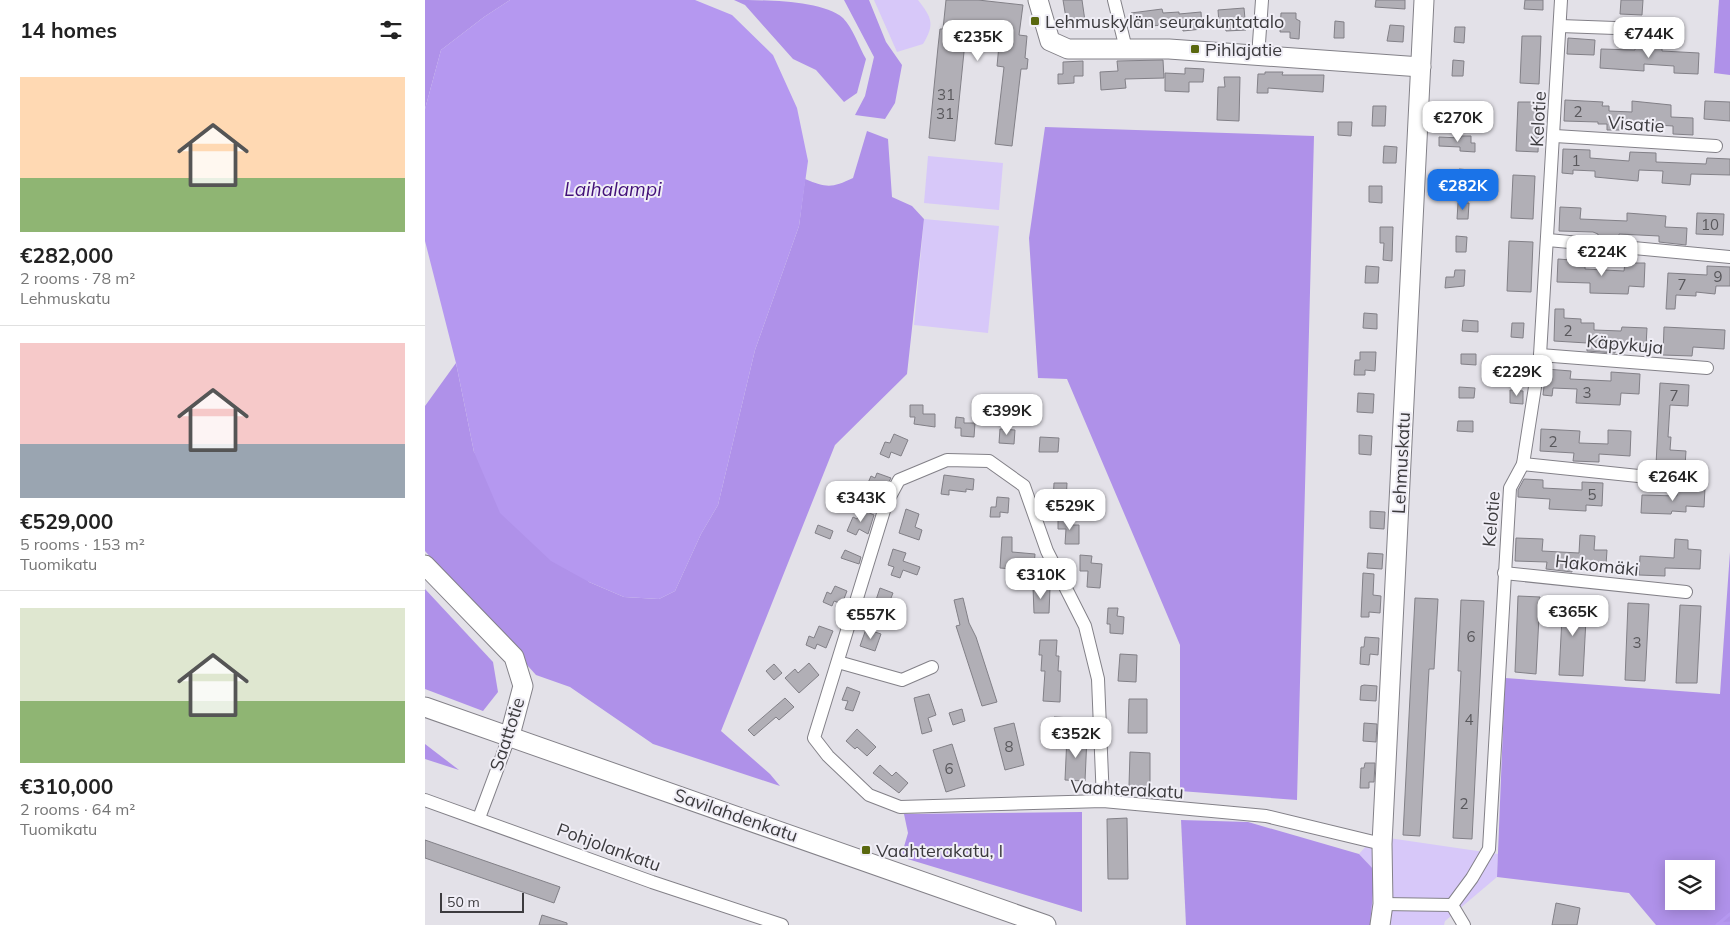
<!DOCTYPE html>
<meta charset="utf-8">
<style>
:root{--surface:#fff;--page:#f6f6f6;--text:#222;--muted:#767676;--line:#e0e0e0;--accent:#1a73e8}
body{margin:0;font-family:Mulish,sans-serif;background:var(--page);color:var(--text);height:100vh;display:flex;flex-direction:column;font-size:19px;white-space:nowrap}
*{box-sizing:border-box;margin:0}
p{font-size:16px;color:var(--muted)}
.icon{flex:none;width:28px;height:28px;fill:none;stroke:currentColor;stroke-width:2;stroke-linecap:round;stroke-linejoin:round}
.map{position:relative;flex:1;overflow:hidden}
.sheet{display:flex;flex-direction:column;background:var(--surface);width:425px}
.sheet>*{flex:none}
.tools{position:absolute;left:1240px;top:860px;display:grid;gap:10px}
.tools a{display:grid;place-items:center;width:50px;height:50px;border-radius:0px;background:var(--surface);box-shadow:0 2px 12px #0003;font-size:25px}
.scale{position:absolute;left:15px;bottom:12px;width:84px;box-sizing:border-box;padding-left:5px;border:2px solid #3c3b3e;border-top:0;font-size:14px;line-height:18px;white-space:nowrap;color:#3c3b3e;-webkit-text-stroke:4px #f0eef6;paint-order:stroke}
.price{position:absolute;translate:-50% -42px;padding:0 11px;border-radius:10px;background:#fff;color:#222;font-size:16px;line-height:32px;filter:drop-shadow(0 1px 2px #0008)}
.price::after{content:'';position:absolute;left:50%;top:30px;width:15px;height:11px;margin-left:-8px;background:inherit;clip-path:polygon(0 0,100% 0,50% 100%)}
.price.on{background:var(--accent);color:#fff}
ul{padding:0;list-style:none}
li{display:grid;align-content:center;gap:10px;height:265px;padding:0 20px}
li+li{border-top:1px solid var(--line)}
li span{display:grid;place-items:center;height:155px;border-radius:0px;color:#555}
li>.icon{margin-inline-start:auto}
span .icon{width:90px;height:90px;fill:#fffc;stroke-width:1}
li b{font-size:21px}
h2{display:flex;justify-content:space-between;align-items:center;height:60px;padding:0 20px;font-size:21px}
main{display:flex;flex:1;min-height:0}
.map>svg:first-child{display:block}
.green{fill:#d7c8f9}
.forest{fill:#af91e9;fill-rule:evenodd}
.water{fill:#b598f0}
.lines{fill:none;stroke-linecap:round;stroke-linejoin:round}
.stream{stroke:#b598f0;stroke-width:3}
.building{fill:#b1afb6;stroke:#828087}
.street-casing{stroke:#838188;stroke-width:14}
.secondary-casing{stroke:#838188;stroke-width:21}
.street{stroke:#fff;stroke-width:12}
.secondary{stroke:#fff;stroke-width:19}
.poi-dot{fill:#5a680f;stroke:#f0eef6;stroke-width:2}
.labels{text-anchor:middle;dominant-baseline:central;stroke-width:4;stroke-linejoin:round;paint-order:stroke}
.number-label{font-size:15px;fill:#59585c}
.poi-label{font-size:18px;fill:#3c3b3e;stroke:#f0eef6;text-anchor:start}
.street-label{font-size:18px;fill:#3c3b3e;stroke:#f0eef6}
.water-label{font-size:19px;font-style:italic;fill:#421078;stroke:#f0eef6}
</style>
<main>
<section class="sheet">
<h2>14 homes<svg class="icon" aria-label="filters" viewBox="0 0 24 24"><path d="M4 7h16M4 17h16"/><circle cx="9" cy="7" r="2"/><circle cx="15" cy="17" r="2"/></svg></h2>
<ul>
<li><span style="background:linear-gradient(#ffd9b3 65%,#8fb573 0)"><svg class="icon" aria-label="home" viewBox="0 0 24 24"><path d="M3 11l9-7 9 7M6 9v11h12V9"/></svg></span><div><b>€282,000</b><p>2 rooms · 78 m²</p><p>Lehmuskatu</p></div></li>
<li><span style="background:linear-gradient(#f6c9c9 65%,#9aa5b1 0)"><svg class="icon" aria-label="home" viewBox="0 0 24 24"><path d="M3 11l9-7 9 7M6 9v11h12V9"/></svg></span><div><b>€529,000</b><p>5 rooms · 153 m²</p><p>Tuomikatu</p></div></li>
<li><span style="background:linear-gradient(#dfe7d0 60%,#8fb573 0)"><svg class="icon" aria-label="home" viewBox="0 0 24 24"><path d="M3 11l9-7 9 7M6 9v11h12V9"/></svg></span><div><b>€310,000</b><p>2 rooms · 64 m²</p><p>Tuomikatu</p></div></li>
</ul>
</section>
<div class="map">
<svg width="1305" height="925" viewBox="0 0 1305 925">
<rect width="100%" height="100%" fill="#e3e1e8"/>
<g class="green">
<path d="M449,0H493C507,18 510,24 498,44L472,52Z"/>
<path d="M503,156L578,163L574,210L499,203Z"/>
<path d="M499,219L574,226L563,333L489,325Z"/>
<path d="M950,836L1073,854L1072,877L1020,921L1019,925H945L950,871L934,854Z"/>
</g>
<g class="forest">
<path d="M0,0H85L59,17L16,50L0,109Z"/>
<path d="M309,0C337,0 398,0 418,18C428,28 434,47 441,59L432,93L419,102L391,70L368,59L320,5Z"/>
<path d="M419,0H444L461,42L477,65L470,103L460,119L430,115L440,96L449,57Z"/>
<path d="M1294,0H1305V75L1289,73Z"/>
<path d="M620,127L889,136L872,800L755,791V645L642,379L613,378L604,238Z"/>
<path d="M442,131L463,139L467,197L487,206L499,219L482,374L410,445L296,731L345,774L355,786L228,744L145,687L111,675L0,551V406L31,363L49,452L164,582L199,597L234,599L250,591L276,534L293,505L330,350L374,226L380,179C402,188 407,188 428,178Z"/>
<path d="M1305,552V925H1231L1204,893L1072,877L1080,678L1295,694ZM1249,869H1281V901H1249Z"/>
<path d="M0,589L68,662L73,692L58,711L0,689Z"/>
<path d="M0,744L34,770L0,759Z"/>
<path d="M657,812V912L476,857L483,833L479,814Z"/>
<path d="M756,820L823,822L934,854L950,871L945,925H761Z"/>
</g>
<path class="water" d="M85,0H270L307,15L348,55L372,108L383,161L374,226L330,350L293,505L276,534L250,591L234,599L199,597L164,582L126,561L75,513L49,452L31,363L0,241V109L16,50L59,17Z"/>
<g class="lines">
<g class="stream">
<path d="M1293,924L1305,923"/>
<path d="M1292,925L1305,914"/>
</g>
</g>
<g class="building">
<path d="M521,0H553L598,5L594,35L602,36L600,58L603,59L602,69H596L587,146L570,144L579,67L572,66L574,45L540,42L530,141L504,138L513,47L515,29H518Z"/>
<path d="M638,0H657L660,21L642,24Z"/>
<path d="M951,0H980V9L950,7Z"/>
<path d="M1100,0H1118V10L1099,9Z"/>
<path d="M1196,0H1218L1217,15L1195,14Z"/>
<path d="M819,8L821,30L801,31L799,23H794L793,10Z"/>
<path d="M737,9L738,13L754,12V14L776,12L777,29L758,31L757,24L708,27L706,13Z"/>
<path d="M856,13H871V19L875,21L874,39L865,38V32H855Z"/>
<path d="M910,21L919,22V38H909Z"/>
<path d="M965,25L979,26L978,42L962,41Z"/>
<path d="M1030,27H1040L1039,43L1029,42Z"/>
<path d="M1097,36H1116L1114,84L1095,83Z"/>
<path d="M1143,38L1170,40L1169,55L1142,54Z"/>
<path d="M1210,42L1237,43V51L1274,53L1273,74L1249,73V66L1219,64V71L1175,68L1176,49L1210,50Z"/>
<path d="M738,60L739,78L700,79L701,88L676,90L675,72L693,71L692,61Z"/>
<path d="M1028,60L1039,61L1038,76H1027Z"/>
<path d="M658,61V76H649V83L633,84V74H638V62Z"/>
<path d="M760,68L779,69L778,82H764V92L740,91V73L760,74Z"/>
<path d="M840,72H858L857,75H899L898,92L843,88V93H832L833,74H840Z"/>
<path d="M799,77H815L814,121L792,120L793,87H800Z"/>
<path d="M1140,100L1178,102L1177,106H1184V111L1207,112V101L1246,105V117L1268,118V135L1248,134V126L1199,123V130H1182V124H1173V122L1139,121Z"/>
<path d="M1280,101L1305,102V121L1279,119Z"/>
<path d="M1038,102L1048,103L1047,118H1037Z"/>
<path d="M1093,102H1115L1113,152L1091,151Z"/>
<path d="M948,106H961L960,126H947Z"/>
<path d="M913,122H927L926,136L913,135Z"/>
<path d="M1036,136H1046V143H1050V152L1035,151V147L1014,146V137L1036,138Z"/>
<path d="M959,146L972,147L971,163H958Z"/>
<path d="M1138,149L1165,150V158L1204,161L1205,152L1231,153V162L1281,164L1282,158L1305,159V175L1266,174L1265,185L1237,183L1238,171L1214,170L1213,181L1170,177V171L1148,170V174L1137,173Z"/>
<path d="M1034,169L1045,170V176H1051V186L1034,185Z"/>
<path d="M1088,175L1110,176L1108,219L1086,218Z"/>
<path d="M944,186H957V203L944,202Z"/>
<path d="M1033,203H1044L1043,219H1032Z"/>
<path d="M1135,207L1156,208L1155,219L1202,221V213L1241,216L1240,227L1262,228L1261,245L1234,242V236L1194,234V238L1173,236V234L1168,232L1134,231Z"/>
<path d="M1272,213L1299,214L1298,235L1271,234Z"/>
<path d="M955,227H968L967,261L958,260L959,243H955Z"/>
<path d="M1031,236L1042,237L1041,252H1031Z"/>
<path d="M1084,241L1108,242L1106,292L1082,291Z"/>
<path d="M1133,259L1160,261V269L1199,271L1200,263H1220L1219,287L1204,286L1203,294L1165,293V283L1132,282Z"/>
<path d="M941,266L954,267L953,283H940Z"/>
<path d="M1282,266L1305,267V286H1291L1290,294L1271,292V296L1251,295L1250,309H1241L1243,273L1282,275Z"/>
<path d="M1030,270H1040L1039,286L1020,288L1021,277H1029Z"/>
<path d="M1130,309H1139V318L1156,319V323H1169V330L1196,331L1197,327L1222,328L1221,346L1191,344L1190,353L1162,351V343L1129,341Z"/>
<path d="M939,313L952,314V329L938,328Z"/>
<path d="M1038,320L1053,321V332L1037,331Z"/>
<path d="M1087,323H1099L1098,338L1086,337Z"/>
<path d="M1239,327L1300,330L1299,349L1268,347L1267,356L1238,355Z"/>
<path d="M935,352H951L950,371L940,370V375H929L930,360H935Z"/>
<path d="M1036,354H1051V365L1036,364Z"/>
<path d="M1121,369L1146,371L1145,379L1186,381V372L1215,374L1214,394L1196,393L1195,405L1151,403L1152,389L1128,388L1127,396L1118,395Z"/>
<path d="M1235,383L1264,385L1263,406L1245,405L1243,437H1246L1245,450L1261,451L1260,466L1231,465Z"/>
<path d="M1034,387L1050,388L1049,398H1034Z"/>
<path d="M1085,390L1098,391V404L1085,403Z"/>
<path d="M933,393L949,394L948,413L932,412Z"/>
<path d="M485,405H498V414H510V427L489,424L490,417H485Z"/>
<path d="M531,417L539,418V423H550L549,437L536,436V428H530Z"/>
<path d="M1033,421H1048V432L1032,431Z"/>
<path d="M575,429L590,430L589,444L574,443Z"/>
<path d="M1116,429L1155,431L1154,443L1183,444V430L1206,431L1205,456L1174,454V462L1148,461L1149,453L1115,451Z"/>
<path d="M469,434L483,440L476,456L466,452L464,458L455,454L460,442L465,443Z"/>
<path d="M934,435L947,436L946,455L934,454Z"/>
<path d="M615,437L634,438L633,452H614Z"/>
<path d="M452,473L466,478L457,494L450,491L448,496L439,492L446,476L450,478Z"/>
<path d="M519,475L549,479L548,490L541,489V492L524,490V495L516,494Z"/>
<path d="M1099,479L1118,480V488L1157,490V482L1178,483L1177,506L1161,505V511L1124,509L1125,499L1093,497V490Z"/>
<path d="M629,483H642L641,502L628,501Z"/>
<path d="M1253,488L1270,490L1280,488L1279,507L1261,506V512L1247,511L1246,514L1216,513L1217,495L1252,496Z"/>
<path d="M572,497L584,498L583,513L575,512V517H565L566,507H571Z"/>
<path d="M436,509L449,515L443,534L434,529L431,535L422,531L428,517L432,519Z"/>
<path d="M481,509L494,514L490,527L497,530L494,540L474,533Z"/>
<path d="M945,511L960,512L959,529L945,528Z"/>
<path d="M633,518L644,519V525H654V544H640L641,529H633Z"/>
<path d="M393,525L408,531L405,539L390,533Z"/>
<path d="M1155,535L1170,536L1169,550H1182L1181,565L1148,563L1147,572L1121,569L1122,562L1090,561L1091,538L1118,539L1117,551L1154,553Z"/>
<path d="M577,537H587V552L610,554L609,567L589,566L588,569L575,568Z"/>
<path d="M1250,539L1263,540V549L1276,550L1275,569L1240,568V576L1214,575L1215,556L1249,558Z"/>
<path d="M468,549L481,553L478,561L495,567L492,575L478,570L475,578L466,575L469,567L463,565Z"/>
<path d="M420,550L436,557L434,564L416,558Z"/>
<path d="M943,553L958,554L957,569L942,568Z"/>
<path d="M655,555L667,556L666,563L677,564L675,588L662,587L663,571H655Z"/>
<path d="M938,573L949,574L948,595L956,596L955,613L944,612V617H936Z"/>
<path d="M410,586L422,591L417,604L409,601L407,606L398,602L402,592L406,594Z"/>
<path d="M608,587L625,588L624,613H609Z"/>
<path d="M455,588L468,593L462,608L470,611L467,619L453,614L455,608L449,606Z"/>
<path d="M1093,596L1115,597L1111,674L1090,672Z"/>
<path d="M538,598L544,623L551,637L572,702L557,706L531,626L535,625L529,600Z"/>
<path d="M990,598L1013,599L1009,669H1004L995,836L978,835Z"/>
<path d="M1138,598L1162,600L1158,676L1134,675Z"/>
<path d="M1036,600L1059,601L1047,839L1028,838L1036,671H1033Z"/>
<path d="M1203,603L1224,604L1220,681L1200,680Z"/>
<path d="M1255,605L1276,606L1272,683H1251Z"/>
<path d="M683,608H693L692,616L699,617L698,634L685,633V624H682Z"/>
<path d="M394,626L408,631L401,648L392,644L390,649L381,645L384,636L389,638Z"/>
<path d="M441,629L456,634L450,651L435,646Z"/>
<path d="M940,637L954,638L953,655L945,654L944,665L935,664L936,647H939Z"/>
<path d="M615,640H632L631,656H634L633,671H636L635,702L618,701L620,671H616L617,655H614Z"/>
<path d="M695,654L712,655L711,682L693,681Z"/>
<path d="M384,663L394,675L374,693L360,678L370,669L373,673Z"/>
<path d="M349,664L357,673L349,680L341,671Z"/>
<path d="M939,685L952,686L951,701L935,700L936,686Z"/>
<path d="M422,687L435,692L428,711L420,709L423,701L417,700Z"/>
<path d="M504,694L511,715L503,718L507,731L497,734L489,698Z"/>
<path d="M360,698L369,707L354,720L351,717L329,736L323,730Z"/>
<path d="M704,699H722V733H703Z"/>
<path d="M537,709L540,721L528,725L524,713Z"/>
<path d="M629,717L648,718V726L628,725Z"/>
<path d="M589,723L599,765L580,770L569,728Z"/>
<path d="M939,723L952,724L951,742L938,741Z"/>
<path d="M432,729L451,747L442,756L432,747L430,749L421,741Z"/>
<path d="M642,736L662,737L660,781L640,780Z"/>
<path d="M527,744L540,786L521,792L508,750Z"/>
<path d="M705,752L725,753V786H704Z"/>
<path d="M940,763H950L949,782H944V788H935L936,768H939Z"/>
<path d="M455,765L467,776L471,772L483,783L474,793L448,773Z"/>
<path d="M702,818L703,879H683L682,819Z"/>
<path d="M0,840L135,887L129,903L0,858Z"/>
<path d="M1131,903L1155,908L1152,925H1127Z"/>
<path d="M117,915L142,923V925H114Z"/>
</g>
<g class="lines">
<defs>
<g id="street">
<path d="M689,0L701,49"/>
<path d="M1135,26L1245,30"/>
<path d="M833,57L837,0"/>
<path d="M1130,136L1291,146"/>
<path d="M1123,240L1305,257"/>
<path d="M1115,355L1282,368"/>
<path d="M1098,464L1271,482"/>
<path d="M1079,573L1261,592"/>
<path d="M413,662L477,680L507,667"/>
<path d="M0,800L227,882L357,925"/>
<path d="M678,801L673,679L660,626L622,551L599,486L564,461L522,460L474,480L461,504L389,738L403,756L444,795L475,807L678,801L841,816L957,844"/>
<path d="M54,818L85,735"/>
<path d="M958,904L1027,905L1047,878L1064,849L1085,488L1098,464L1115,355L1136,0"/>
<path d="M1027,905L1039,925"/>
</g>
<g id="secondary">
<path d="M613,0L625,41L643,49H744L996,67"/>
<path d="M0,565L89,657L98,686L85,735"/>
<path d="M0,707L621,925"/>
<path d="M955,925L958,904L957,844L999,0"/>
</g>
</defs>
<use href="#street" class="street-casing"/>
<use href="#secondary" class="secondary-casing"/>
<use href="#street" class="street"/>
<use href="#secondary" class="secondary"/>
</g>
<g class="poi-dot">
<rect x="605" y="16" width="10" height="10" rx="2.5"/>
<rect x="765" y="44" width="10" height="10" rx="2.5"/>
<rect x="436" y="845" width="10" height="10" rx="2.5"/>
</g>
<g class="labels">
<g class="number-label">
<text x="521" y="94">31</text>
<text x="1153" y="111">2</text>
<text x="520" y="113">31</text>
<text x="1151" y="160">1</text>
<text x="1285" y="224">10</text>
<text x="1293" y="276">9</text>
<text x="1257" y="284">7</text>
<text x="1143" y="330">2</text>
<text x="1162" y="392">3</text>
<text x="1249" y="395">7</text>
<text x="1128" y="441">2</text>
<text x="1167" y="494">5</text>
<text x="1046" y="636">6</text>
<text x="1212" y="642">3</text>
<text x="1044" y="719">4</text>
<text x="584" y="746">8</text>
<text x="524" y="768">6</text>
<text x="1039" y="803">2</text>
</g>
<g class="poi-label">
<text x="620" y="21">Lehmuskylän seurakuntatalo</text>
<text x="780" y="49">Pihlajatie</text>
<text x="451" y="850">Vaahterakatu, I</text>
</g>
<g class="street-label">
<text transform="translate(1113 119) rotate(-87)">Kelotie</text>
<text transform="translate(1211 124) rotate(4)">Visatie</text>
<text transform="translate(1200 344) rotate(5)">Käpykuja</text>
<text transform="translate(976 463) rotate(-87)">Lehmuskatu</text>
<text transform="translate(1066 519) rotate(-85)">Kelotie</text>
<text transform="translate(1172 565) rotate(6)">Hakomäki</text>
<text transform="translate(82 734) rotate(-72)">Saattotie</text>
<text transform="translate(702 789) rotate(3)">Vaahterakatu</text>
<text transform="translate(311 815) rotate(19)">Savilahdenkatu</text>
<text transform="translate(184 847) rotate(20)">Pohjolankatu</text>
</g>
<g class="water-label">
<text x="188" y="189">Laihalampi</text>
</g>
</g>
</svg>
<div class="tools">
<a><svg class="icon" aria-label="layers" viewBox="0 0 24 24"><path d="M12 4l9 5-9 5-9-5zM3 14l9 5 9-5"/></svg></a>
</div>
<div class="scale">50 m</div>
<b class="price" style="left:1224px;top:59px">€744K</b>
<b class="price" style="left:553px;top:62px">€235K</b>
<b class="price" style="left:1033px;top:143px">€270K</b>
<b class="price on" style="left:1038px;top:211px">€282K</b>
<b class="price" style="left:1177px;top:277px">€224K</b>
<b class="price" style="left:1092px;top:397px">€229K</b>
<b class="price" style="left:582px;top:436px">€399K</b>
<b class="price" style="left:1248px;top:502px">€264K</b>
<b class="price" style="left:436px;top:523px">€343K</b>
<b class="price" style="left:645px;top:531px">€529K</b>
<b class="price" style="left:616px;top:600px">€310K</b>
<b class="price" style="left:1148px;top:637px">€365K</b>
<b class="price" style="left:446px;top:640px">€557K</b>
<b class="price" style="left:651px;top:759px">€352K</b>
</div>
</main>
